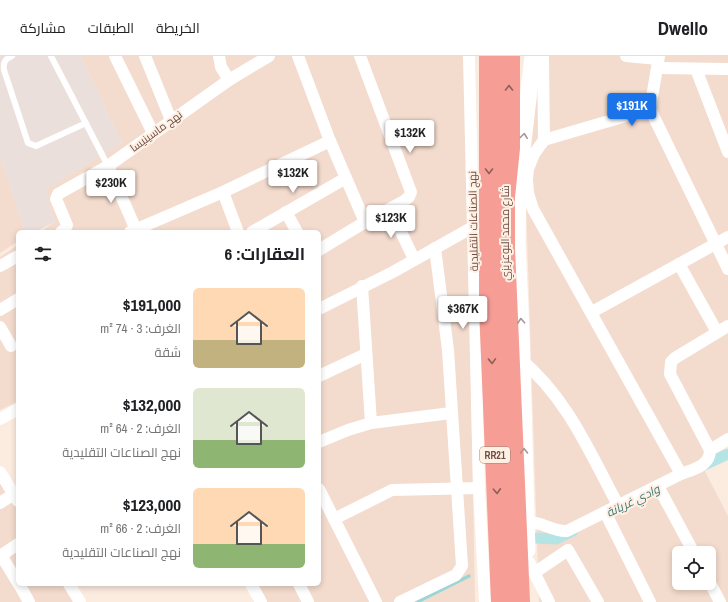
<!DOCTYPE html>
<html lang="ar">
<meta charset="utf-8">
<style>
:root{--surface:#fff;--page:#f6f6f6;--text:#202124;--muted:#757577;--line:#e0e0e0;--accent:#1a73e8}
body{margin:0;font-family:"Archivo Narrow",Cairo,sans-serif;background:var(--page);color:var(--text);direction:rtl;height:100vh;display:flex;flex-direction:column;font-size:15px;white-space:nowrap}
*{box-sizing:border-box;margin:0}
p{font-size:13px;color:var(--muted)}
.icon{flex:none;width:22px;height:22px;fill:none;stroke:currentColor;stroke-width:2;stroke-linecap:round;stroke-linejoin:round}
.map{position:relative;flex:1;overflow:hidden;direction:ltr}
.details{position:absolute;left:16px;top:174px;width:305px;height:356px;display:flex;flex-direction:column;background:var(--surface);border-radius:6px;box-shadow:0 2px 6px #0003;direction:rtl}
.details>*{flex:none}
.buttons{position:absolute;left:672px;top:490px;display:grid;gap:8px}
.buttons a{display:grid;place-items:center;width:44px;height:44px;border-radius:6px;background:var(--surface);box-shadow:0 2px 6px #0003;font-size:20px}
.price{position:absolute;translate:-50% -34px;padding:0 9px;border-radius:4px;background:#fff;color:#222;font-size:13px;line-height:26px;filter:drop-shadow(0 1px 2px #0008)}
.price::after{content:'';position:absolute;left:50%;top:24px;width:12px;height:9px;margin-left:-6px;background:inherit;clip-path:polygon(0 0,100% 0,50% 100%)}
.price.active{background:var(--accent);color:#fff}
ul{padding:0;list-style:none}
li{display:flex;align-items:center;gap:12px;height:100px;padding:0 16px}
li span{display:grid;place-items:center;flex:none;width:112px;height:80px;border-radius:6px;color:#555}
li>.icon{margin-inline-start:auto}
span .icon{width:48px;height:48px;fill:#fffc;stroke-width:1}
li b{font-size:17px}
h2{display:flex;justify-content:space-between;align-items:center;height:48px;padding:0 16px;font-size:17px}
header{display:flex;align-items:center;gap:24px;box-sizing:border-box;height:56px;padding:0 20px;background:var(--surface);border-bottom:1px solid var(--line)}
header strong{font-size:19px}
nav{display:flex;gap:22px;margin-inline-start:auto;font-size:14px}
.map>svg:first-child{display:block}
.residential{fill:#f3dbcd;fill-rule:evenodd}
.industrial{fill:#eadfdb}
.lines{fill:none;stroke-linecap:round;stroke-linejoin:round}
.stream{stroke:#9bd6d5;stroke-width:3.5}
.canal{stroke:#b4e4e3;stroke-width:11}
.lane{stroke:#fff;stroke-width:6}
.street{stroke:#fff;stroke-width:12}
.secondary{stroke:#fff;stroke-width:17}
.highway{stroke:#f69d95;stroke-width:22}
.oneway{stroke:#8c5f57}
.oneway2{stroke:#aa9591}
.labels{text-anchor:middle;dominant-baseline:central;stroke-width:4;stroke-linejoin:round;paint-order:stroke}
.shield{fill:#fff0e4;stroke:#9c7f76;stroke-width:1}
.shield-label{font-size:10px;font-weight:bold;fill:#714f47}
.street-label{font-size:11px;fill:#714f47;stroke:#fff0e4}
.water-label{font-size:12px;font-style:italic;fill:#3c7776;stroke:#fff0e4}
</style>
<header>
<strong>Dwello</strong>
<nav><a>الخريطة</a><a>الطبقات</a><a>مشاركة</a></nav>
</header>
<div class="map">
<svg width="728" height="546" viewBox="0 0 728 546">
<rect width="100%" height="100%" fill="#fcebdf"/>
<g class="residential">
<path d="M81,0H465L475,546H265L256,528H319V176H40L55,166L45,134L122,87Z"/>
<path d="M525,0H728V389L700,406L728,460V546H539L524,85ZM679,497H709V527H679Z"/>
<path d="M0,100L25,176H18V185L0,197Z"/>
<path d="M18,189V345L0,354V201Z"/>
<path d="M0,414L18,441V528H74L86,546H0Z"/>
</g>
<path class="industrial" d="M0,0H81L122,87L45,134L55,166L34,176H25L0,100Z"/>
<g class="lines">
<path class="stream" d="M417,546L469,520"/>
<g class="canal">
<path d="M700,411L728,398"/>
<path d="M536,482L556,483L573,475"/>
</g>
<g class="lane">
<path d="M12,0C5,3 3,6 4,14L28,87L36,90L86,67"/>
<path d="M51,0L108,110"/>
</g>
<g class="street">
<path d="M115,0L153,77"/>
<path d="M145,0L171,64"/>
<path d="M219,0L221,11L229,24"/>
<path d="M298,0L330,85L365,166"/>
<path d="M469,0L479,432L485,546"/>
<path d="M543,0L544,84L534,98L528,113L527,124L528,137L533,153L681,418C694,413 710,410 710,394"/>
<path d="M626,0L658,3"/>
<path d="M657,12L728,13"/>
<path d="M696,13L728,96"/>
<path d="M650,53L728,213"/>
<path d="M544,84L650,53L659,0"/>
<path d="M108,110L137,176"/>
<path d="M390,153L414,203"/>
<path d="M286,156L297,176"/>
<path d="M61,176L65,173L67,169L56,143L58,138L108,110L229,24L269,0"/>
<path d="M130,176L223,136"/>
<path d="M238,176L223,136L330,85"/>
<path d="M252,176L346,122"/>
<path d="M319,194L365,166L404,145L409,141L411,136L360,0"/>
<path d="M679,208L717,276"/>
<path d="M0,210L18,200"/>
<path d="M362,230L371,367"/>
<path d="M319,253L393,216L473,171"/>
<path d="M0,254L18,243"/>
<path d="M592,256L728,181"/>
<path d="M444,261L475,253"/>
<path d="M728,270L675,302L671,306L670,318L710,394L728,383"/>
<path d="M0,271L11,290"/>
<path d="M519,302C567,341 590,397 618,449"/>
<path d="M319,320L366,298"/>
<path d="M0,363L18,353"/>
<path d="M319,386L348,374L371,367L451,357"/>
<path d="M0,416L18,445"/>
<path d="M658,430L694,497"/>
<path d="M319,433L376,546"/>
<path d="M0,447L14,438"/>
<path d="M605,456L650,546"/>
<path d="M334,463L392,434L479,432"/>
<path d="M527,466C542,465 552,476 567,475L681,418"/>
<path d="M1,499L18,527"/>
<path d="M0,500L18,488"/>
<path d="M517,504L529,506L549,546"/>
<path d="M534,517L568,494L598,546"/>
<path d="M709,525L720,546"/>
<path d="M19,528L29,546"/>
<path d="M69,528L80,546"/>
<path d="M251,528L261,546"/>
<path d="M299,528L308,546"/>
<path d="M400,546L456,519L462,510L448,294L435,192"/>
</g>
<path class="secondary" d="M527,494L521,276L517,185L518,129L533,0"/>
<g class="highway">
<path d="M490,0V252L502,546"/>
<path d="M509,0V92L504,141V192L519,546"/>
</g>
</g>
<defs><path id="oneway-chevron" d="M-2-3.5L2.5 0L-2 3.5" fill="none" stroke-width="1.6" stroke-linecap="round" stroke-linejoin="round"/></defs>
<g class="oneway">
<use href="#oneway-chevron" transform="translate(509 32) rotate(-90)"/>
<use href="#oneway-chevron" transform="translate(489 115) rotate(90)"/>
<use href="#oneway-chevron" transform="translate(492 305) rotate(88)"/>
<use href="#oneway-chevron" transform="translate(497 435) rotate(87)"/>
</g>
<g class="oneway2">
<use href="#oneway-chevron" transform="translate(524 80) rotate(-83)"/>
<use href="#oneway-chevron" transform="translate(521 265) rotate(-93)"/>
<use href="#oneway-chevron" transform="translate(524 395) rotate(-91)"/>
</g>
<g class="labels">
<rect class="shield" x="480" y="391" width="30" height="16" rx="3"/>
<g class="shield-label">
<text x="495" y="399">RR21</text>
</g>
<g class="street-label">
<text transform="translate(156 75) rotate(-36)">نهج ماسينيسا</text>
<text transform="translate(473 165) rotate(-91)">نهج الصناعات التقليدية</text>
<text transform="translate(505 177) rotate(-90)">شارع محمد البوعزيزي</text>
</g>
<g class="water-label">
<text transform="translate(633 445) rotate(-26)">وادي غريانة</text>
</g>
</g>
</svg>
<div class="buttons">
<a><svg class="icon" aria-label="locate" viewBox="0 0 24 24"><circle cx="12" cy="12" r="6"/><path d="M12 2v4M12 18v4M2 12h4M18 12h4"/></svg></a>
</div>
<b class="price active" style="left:632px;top:71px">$191K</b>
<b class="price" style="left:410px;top:98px">$132K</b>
<b class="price" style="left:293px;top:138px">$132K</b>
<b class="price" style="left:111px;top:148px">$230K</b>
<b class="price" style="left:391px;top:183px">$123K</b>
<b class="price" style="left:463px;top:274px">$367K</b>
<section class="details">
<h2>العقارات: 6<svg class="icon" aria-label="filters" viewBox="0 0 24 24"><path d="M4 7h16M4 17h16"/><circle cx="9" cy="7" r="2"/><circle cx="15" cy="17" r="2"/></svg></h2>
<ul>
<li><span style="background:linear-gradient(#ffd9b3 65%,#c2b280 0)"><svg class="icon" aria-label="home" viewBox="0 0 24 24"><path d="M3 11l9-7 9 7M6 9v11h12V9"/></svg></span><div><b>$191,000</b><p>الغرف: 3 · 74 m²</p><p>شقة</p></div></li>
<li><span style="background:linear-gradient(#dfe7d0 65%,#8fb573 0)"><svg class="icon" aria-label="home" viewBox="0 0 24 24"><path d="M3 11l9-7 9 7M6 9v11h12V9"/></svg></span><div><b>$132,000</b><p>الغرف: 2 · 64 m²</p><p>نهج الصناعات التقليدية</p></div></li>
<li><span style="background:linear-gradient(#ffd9b3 70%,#8fb573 0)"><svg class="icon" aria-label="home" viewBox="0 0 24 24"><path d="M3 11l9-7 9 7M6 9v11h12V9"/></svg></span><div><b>$123,000</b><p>الغرف: 2 · 66 m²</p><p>نهج الصناعات التقليدية</p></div></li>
</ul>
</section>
</div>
